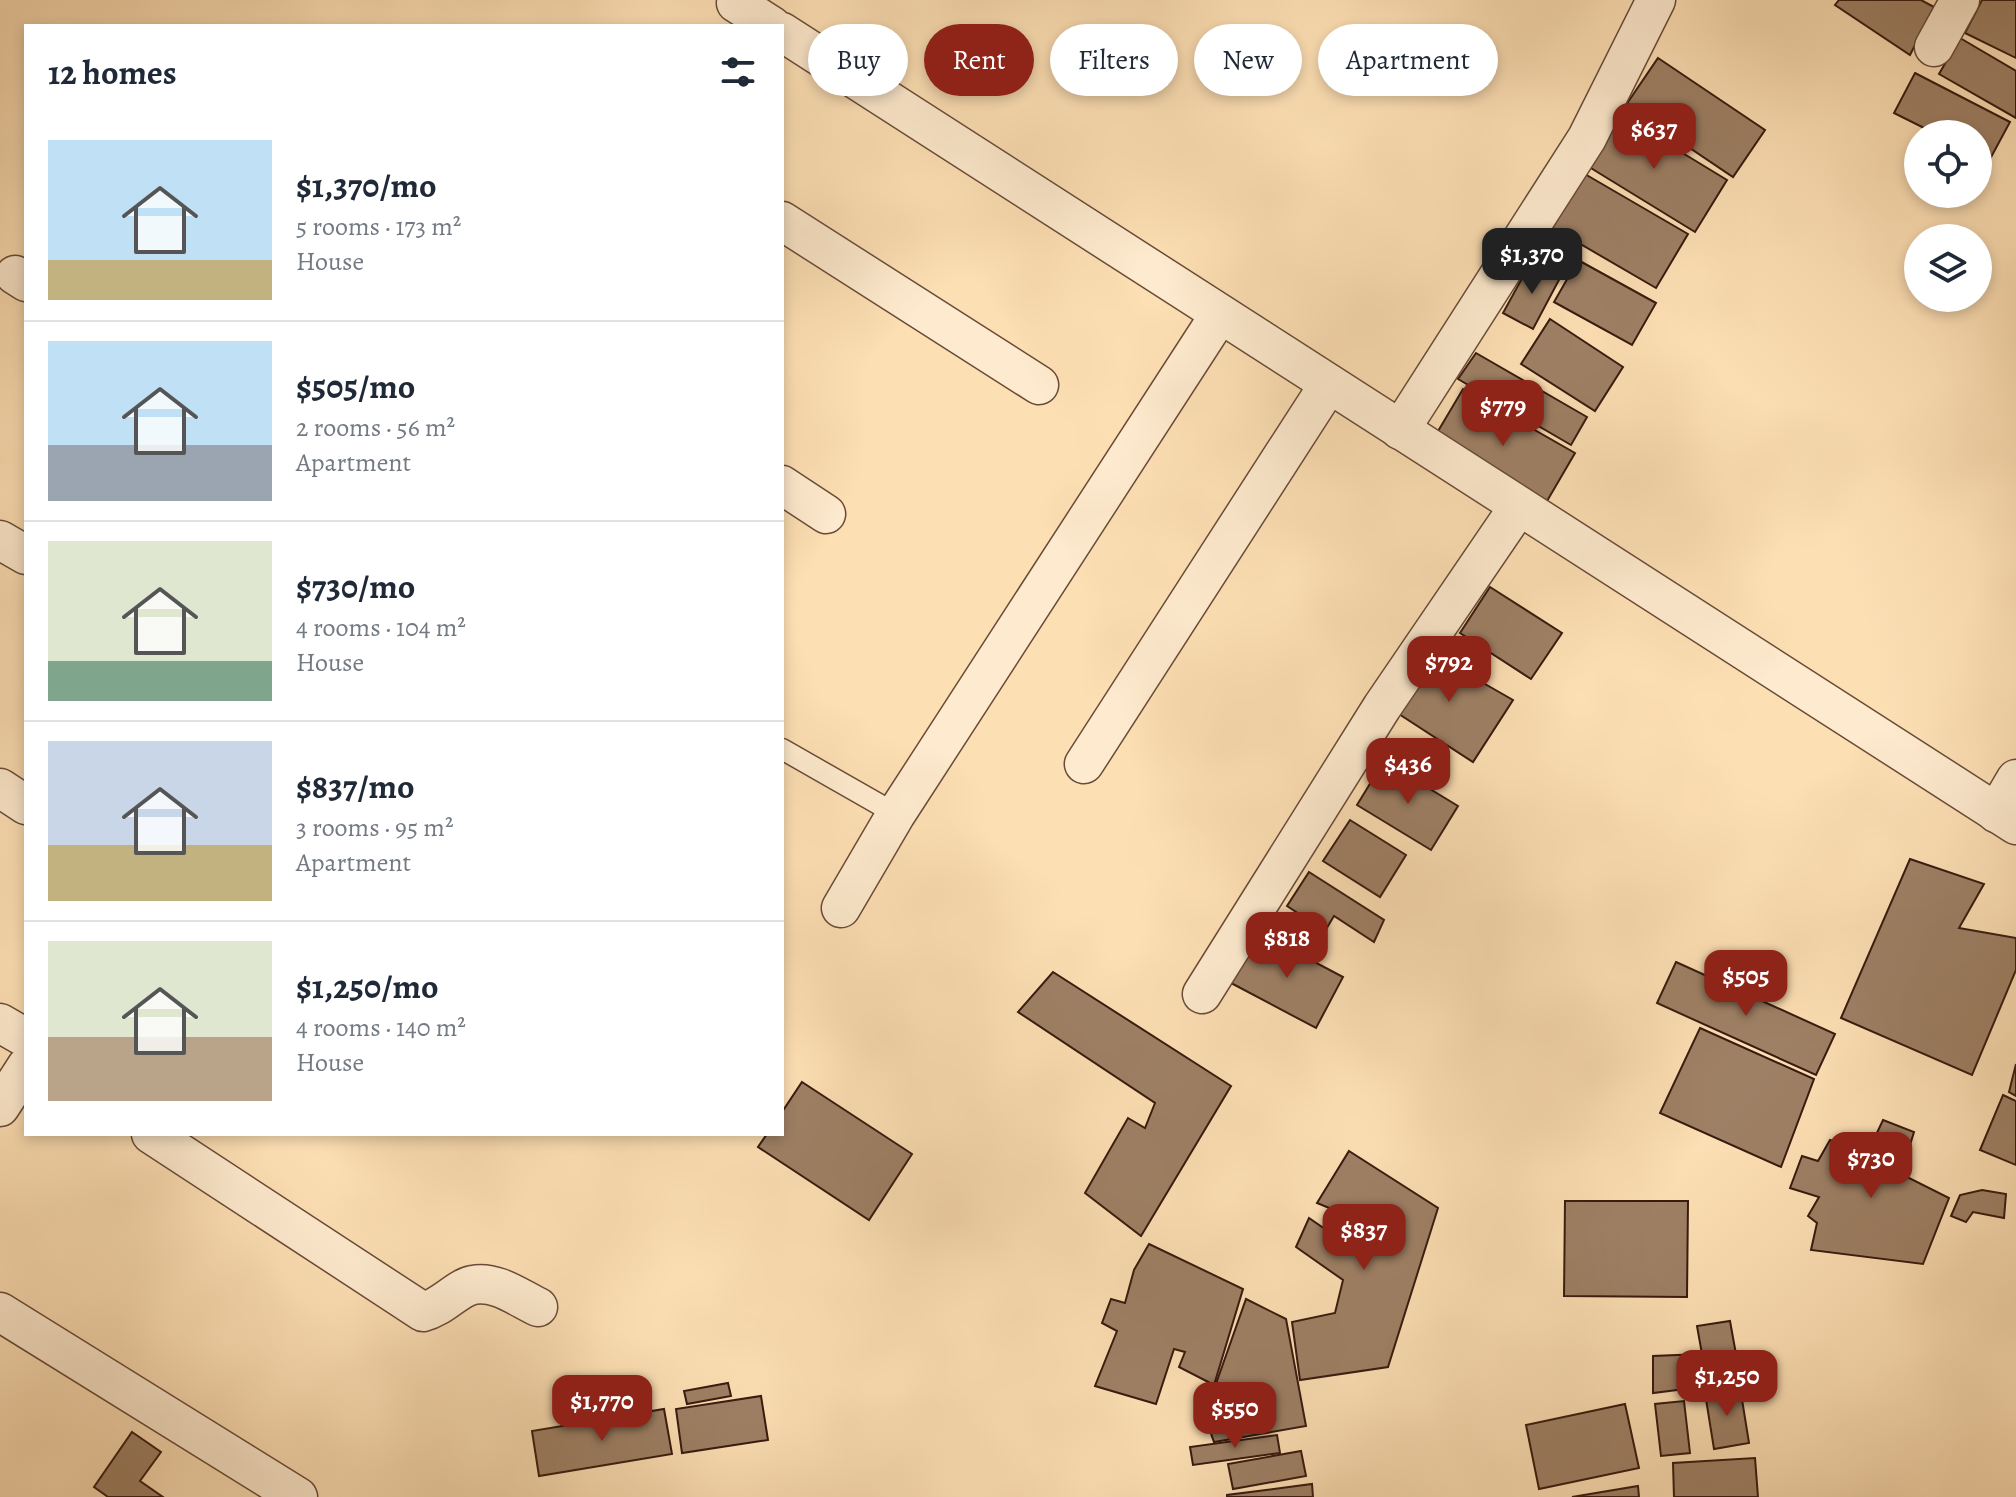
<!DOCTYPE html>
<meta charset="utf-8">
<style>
:root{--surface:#fff;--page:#f6f6f7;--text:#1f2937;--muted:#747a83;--line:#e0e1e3;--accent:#8f2418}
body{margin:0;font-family:Alegreya,serif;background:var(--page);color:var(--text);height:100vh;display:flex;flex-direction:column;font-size:30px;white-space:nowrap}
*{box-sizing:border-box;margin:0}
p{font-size:26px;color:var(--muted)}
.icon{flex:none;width:44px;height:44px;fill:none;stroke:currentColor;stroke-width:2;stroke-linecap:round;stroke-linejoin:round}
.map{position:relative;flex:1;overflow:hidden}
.side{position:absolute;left:24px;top:24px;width:760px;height:1112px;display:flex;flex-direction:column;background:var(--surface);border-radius:0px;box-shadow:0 4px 12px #0003}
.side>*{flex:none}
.banner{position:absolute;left:808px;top:24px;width:760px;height:72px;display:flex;gap:16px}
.fabs{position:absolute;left:1904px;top:120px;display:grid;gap:16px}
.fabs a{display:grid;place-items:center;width:88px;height:88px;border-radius:50%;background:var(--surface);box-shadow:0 4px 12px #0003;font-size:40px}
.price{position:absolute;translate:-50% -68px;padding:0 18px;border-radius:16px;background:var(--accent);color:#fff;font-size:26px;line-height:52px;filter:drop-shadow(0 2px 4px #0008)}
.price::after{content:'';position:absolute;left:50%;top:48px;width:24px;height:18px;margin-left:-12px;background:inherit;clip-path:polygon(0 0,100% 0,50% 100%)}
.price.active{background:#222;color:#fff}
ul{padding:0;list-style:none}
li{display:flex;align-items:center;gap:24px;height:200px;padding:0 24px}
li+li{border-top:2px solid var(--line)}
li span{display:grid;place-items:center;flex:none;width:224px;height:160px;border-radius:0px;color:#555}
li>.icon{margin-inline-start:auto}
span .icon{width:96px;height:96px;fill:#fffc;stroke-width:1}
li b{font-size:34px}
h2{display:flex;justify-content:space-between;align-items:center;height:96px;padding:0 24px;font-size:34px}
.pill{padding:0 28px;border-radius:36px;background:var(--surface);box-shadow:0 4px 12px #0003;font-size:28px;line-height:72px}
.pill.active{background:var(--accent);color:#fff}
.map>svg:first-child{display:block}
.building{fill:#9e8065;stroke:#381a0f;stroke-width:2}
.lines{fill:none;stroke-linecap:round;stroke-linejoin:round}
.service-casing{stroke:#694b38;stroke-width:23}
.minor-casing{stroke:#694b38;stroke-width:41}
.service{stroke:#feeace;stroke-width:20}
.minor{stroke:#feeace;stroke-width:38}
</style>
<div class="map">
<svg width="2016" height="1497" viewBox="0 0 2016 1497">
<rect width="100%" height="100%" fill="#fddfb4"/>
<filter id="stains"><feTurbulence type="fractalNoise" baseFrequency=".0025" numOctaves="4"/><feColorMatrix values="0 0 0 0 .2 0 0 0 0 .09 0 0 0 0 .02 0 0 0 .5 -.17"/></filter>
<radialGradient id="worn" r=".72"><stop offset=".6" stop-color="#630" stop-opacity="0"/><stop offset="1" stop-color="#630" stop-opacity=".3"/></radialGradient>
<g class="building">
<path d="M1839,0H1921L1934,7L1910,55L1835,5Z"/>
<path d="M1982,0H2016V58L1965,33Z"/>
<path d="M1960,38L2016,71V118L1939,74Z"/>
<path d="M1658,58L1765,130L1733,177L1626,105Z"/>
<path d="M1915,73L2010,122L1989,161L1978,156V134H1936L1894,113Z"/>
<path d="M1612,110L1727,180L1695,232L1581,162Z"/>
<path d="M1578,170L1688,234L1656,288L1546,224Z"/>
<path d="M1578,260L1656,303L1632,345L1554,302Z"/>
<path d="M1531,262L1560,278L1533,329L1503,313Z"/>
<path d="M1550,319L1623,367L1595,411L1521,364Z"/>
<path d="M1476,353L1587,417L1571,445L1458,379Z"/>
<path d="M1463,389L1575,453L1543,508L1431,443Z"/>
<path d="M1490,587L1562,633L1531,679L1460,633Z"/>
<path d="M1422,648L1513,700L1473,762L1385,705Z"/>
<path d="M1384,761L1458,806L1431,850L1357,805Z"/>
<path d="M1350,820L1406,855L1380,897L1323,861Z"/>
<path d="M1910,859L1984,884L1959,928L2016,938V970L1972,1075L1841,1018Z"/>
<path d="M1309,872L1384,920L1374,942L1334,916L1325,931L1287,906Z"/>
<path d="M1258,932L1343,977L1316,1028L1231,983Z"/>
<path d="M1676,962L1835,1034L1816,1075L1657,1003Z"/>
<path d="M1053,972L1231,1086L1141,1236L1085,1193L1128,1118L1145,1128L1155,1103L1018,1012Z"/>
<path d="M1700,1028L1814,1079L1781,1167L1660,1113Z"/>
<path d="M2016,1064V1096L2009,1092Z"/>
<path d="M802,1082L912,1154L869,1220L758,1147L767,1134H782V1112Z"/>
<path d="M2003,1095L2016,1101V1165L1980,1150Z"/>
<path d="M1883,1120L1914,1132L1901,1174L1949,1198L1923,1264L1811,1250L1817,1223L1808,1216L1819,1197L1790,1188L1802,1156L1818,1161L1830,1140L1868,1152Z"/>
<path d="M1349,1151L1438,1208L1388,1367L1300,1380L1292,1322L1335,1313L1343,1280L1296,1247L1309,1218L1361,1254L1373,1226L1317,1203Z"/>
<path d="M1982,1190L2006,1194L2004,1218L1973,1212L1966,1222L1951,1216L1960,1195Z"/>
<path d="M1565,1201H1688L1687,1297L1564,1296Z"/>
<path d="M1149,1244L1243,1289L1214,1385L1179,1367L1185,1352L1174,1349L1156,1404L1095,1386L1117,1331L1102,1323L1111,1299L1125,1303L1134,1270Z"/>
<path d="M1246,1299L1286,1319L1306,1426L1214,1442L1209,1428L1222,1426L1212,1395Z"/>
<path d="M1730,1321L1741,1382L1653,1393V1356L1702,1354L1697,1326Z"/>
<path d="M728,1383L731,1396L687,1404L684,1391Z"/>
<path d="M1740,1387L1749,1443L1714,1449L1705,1393Z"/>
<path d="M761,1396L768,1440L682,1453L676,1409Z"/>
<path d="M1684,1401L1690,1453L1661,1456L1655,1404Z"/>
<path d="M1625,1404L1639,1468L1539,1489L1526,1425Z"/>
<path d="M664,1409L672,1454L539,1476L532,1431Z"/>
<path d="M132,1432L161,1452L140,1481L163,1497H108L94,1487Z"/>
<path d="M1277,1435L1280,1453L1193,1465L1190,1447Z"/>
<path d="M1301,1451L1306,1476L1233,1489L1228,1464Z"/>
<path d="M1755,1458L1758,1497H1674L1673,1463Z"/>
<path d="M1312,1484L1313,1497H1227V1495Z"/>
<path d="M1638,1486L1639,1497H1572Z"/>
</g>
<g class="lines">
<defs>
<path id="service" d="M782,749L896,814"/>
<g id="minor">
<path d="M736,3L772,26"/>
<path d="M782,32L2016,825"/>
<path d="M1934,47L1960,0"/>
<path d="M782,221L1039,385"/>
<path d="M15,275L26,282"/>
<path d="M1400,430L1587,138L1656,0"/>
<path d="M782,485L826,514"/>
<path d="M0,540L26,555"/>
<path d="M1084,764L1329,384"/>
<path d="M0,788L26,805"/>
<path d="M1996,813L2016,779"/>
<path d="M841,908L896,814L1220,314"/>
<path d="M1202,994L1382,707L1519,506"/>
<path d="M0,1023L26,1038"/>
<path d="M0,1107L26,1067"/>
<path d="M151,1134L423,1312C443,1307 457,1288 473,1285C495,1280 519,1298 538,1307"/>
<path d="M0,1312L298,1497"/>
</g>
</defs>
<use href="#service" class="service-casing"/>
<use href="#minor" class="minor-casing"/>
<use href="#service" class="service"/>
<use href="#minor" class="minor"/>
</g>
<rect width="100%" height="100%" filter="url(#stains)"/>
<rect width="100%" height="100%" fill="url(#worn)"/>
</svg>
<div class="fabs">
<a><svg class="icon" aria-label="locate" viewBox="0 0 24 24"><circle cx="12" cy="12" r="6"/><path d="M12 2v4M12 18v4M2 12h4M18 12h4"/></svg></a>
<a><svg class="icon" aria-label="layers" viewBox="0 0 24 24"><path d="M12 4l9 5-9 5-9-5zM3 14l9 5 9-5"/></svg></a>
</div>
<b class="price" style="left:1654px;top:171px">$637</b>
<b class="price active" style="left:1532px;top:296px">$1,370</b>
<b class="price" style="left:1503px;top:448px">$779</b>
<b class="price" style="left:1449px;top:704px">$792</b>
<b class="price" style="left:1408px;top:806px">$436</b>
<b class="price" style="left:1287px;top:980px">$818</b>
<b class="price" style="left:1746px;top:1018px">$505</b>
<b class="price" style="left:1871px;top:1200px">$730</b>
<b class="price" style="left:1364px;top:1272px">$837</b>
<b class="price" style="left:1727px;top:1418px">$1,250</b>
<b class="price" style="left:602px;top:1443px">$1,770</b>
<b class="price" style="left:1235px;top:1450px">$550</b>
<div class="banner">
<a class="pill">Buy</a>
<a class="pill active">Rent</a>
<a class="pill">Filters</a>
<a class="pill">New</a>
<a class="pill">Apartment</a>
</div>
<section class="side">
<h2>12 homes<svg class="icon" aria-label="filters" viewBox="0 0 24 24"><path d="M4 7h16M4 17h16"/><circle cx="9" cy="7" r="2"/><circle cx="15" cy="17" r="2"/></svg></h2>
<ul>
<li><span style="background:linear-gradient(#bfe0f5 75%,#c2b280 0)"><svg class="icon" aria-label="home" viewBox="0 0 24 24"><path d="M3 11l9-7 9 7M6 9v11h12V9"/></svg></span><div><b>$1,370/mo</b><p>5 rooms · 173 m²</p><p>House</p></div></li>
<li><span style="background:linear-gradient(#bfe0f5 65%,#9aa5b1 0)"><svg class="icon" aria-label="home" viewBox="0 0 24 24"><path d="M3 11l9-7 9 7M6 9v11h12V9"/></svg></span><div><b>$505/mo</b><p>2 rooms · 56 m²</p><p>Apartment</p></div></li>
<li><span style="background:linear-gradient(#dfe7d0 75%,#7fa58c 0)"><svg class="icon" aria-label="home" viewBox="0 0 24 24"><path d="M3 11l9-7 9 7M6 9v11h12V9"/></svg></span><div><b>$730/mo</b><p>4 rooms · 104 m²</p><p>House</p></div></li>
<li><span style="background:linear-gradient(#c9d6e8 65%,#c2b280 0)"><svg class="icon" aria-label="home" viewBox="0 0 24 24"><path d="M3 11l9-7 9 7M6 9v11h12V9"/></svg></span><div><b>$837/mo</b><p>3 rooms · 95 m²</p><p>Apartment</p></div></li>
<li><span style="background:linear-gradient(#dfe7d0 60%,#b9a48a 0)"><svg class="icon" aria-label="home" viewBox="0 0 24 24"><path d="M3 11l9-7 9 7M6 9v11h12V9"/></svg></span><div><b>$1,250/mo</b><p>4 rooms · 140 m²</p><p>House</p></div></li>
</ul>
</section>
</div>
